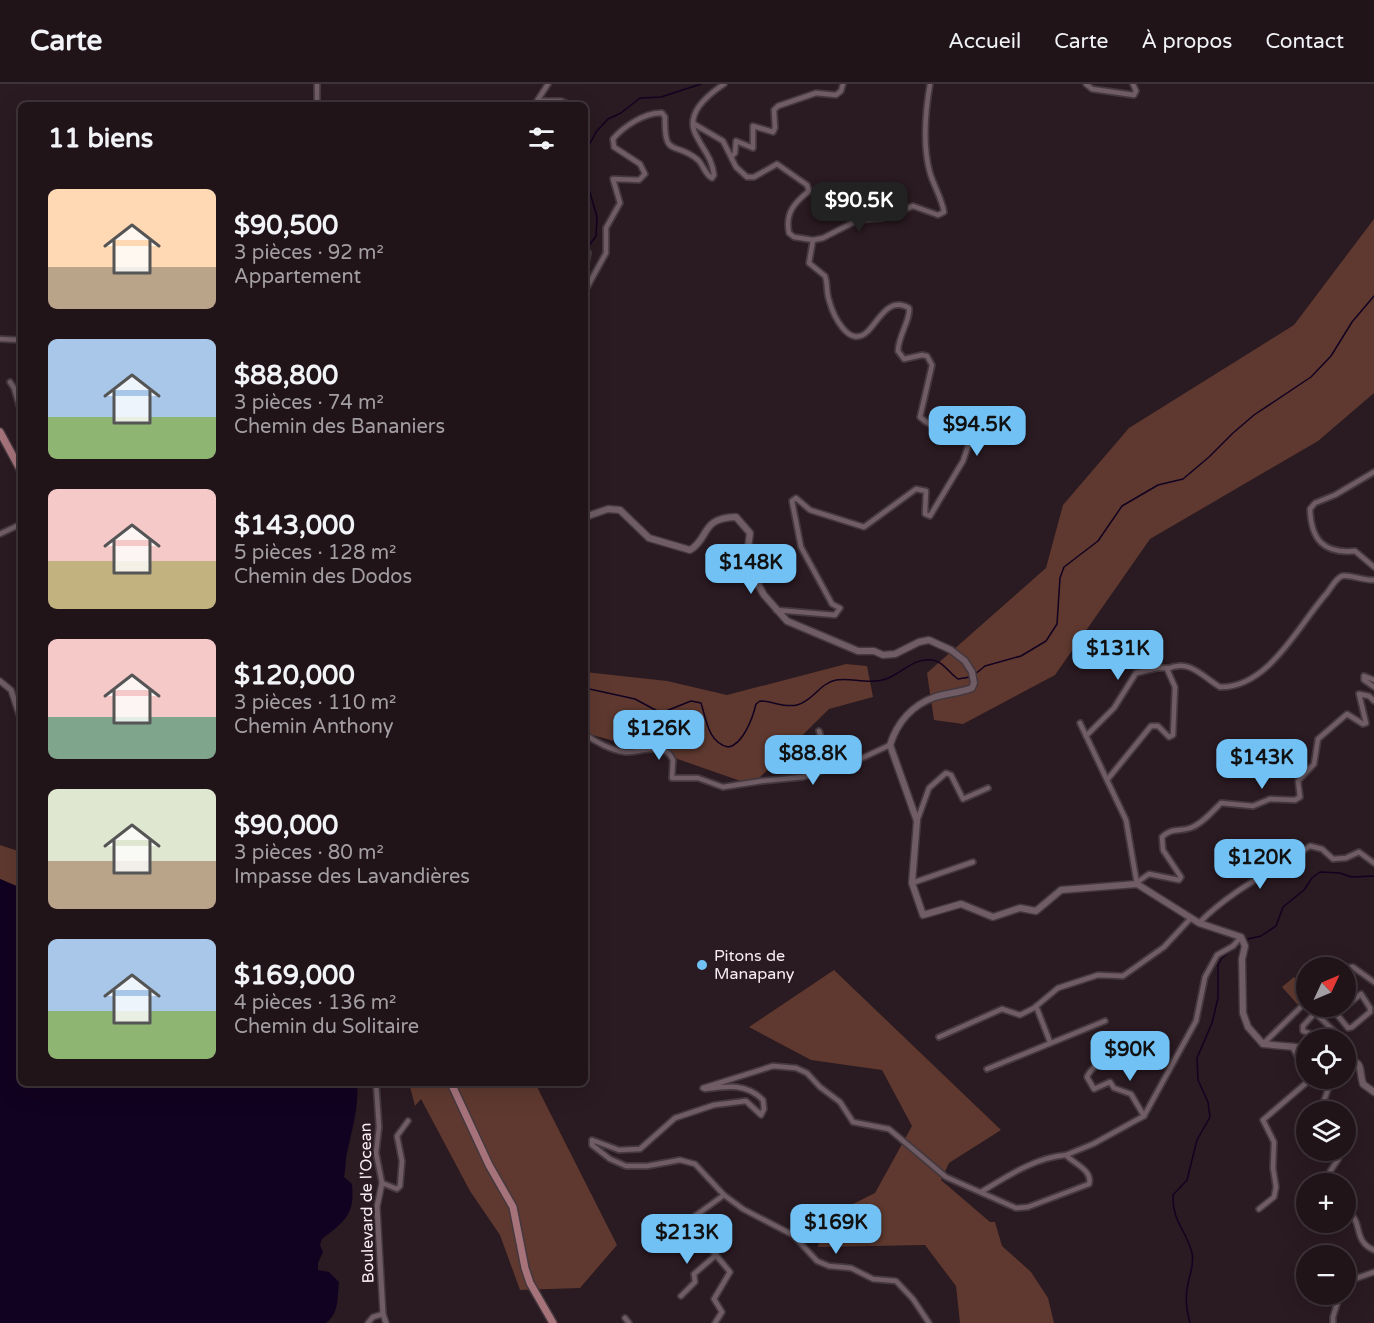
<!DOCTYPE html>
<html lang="fr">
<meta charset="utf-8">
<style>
:root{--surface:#201419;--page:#281d22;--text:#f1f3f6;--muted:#a29ea2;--line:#3d3338;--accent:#71c1f5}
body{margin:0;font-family:"Varela Round",sans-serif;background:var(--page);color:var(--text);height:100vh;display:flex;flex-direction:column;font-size:22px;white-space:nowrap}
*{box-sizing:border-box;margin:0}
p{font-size:20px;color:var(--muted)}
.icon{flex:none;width:33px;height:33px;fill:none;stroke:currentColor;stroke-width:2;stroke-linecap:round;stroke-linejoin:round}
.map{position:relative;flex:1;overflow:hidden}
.side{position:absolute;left:18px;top:18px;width:570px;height:984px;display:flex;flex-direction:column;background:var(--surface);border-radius:9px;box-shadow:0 6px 24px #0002,0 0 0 2px var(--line)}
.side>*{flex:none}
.needle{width:39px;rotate:46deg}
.controls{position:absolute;left:1296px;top:873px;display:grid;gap:12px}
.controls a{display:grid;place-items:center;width:60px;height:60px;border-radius:50%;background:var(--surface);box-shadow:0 6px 24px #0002,0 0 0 2px var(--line);font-size:30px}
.price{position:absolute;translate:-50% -51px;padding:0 14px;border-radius:12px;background:var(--accent);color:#111;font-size:20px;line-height:39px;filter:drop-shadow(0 2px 3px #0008)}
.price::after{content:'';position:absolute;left:50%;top:36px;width:18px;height:14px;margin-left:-9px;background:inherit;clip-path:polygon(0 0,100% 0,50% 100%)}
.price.on{background:#222;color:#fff}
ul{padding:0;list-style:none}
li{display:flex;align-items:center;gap:18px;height:150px;padding:0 30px}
li span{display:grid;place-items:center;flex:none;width:168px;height:120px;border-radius:9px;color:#555}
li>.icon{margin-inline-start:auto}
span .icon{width:72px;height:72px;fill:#fffc;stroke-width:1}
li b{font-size:26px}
h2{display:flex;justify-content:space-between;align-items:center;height:72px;padding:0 30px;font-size:26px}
header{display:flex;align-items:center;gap:36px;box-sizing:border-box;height:84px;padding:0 30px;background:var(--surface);border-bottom:2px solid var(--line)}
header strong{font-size:28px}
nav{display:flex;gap:33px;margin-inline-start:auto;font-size:21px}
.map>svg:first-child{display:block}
.green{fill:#5f392f}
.water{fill:#120221}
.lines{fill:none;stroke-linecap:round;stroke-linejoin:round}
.stream{stroke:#120221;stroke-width:1.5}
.minor-casing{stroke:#44383e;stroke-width:8}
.tertiary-casing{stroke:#44383e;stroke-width:8}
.secondary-casing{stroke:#44383e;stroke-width:9}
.primary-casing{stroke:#44383e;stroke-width:10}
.minor{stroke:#6f5c64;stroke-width:4.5}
.tertiary{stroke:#6f5c64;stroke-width:5}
.secondary{stroke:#6f5c64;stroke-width:6}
.primary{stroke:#a6737b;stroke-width:7}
.poi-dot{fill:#71c1f5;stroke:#2a1a21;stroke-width:2}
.labels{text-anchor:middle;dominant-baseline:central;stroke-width:5;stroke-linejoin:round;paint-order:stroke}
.poi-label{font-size:16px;fill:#f7ecf1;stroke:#2a1a21;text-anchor:start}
.street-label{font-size:16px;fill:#f7ecf1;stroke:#2a1a21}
</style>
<header>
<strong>Carte</strong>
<nav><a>Accueil</a><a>Carte</a><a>À propos</a><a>Contact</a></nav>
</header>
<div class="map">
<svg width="1374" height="1239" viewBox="0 0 1374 1239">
<rect width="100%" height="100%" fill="#2a1a21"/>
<g class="green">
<path d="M1374,135V309L1318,357L1150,455L1055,591L963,640L934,636L927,589L1046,484L1063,421L1129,344L1294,241Z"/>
<path d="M846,580L867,582L873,613L829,625L752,701L669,672L585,649V588L667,597L727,611Z"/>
<path d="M0,761L21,768V804L0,795Z"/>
<path d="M834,886L1001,1046L949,1079L941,1096L990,1138H995L1002,1162L1031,1188L1048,1214L1054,1239H960L956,1202L925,1161L818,1163L823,1135L875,1109L912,1042L882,986L811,976L749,943Z"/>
<path d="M1294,893L1306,907V913L1298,921L1282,903Z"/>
<path d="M409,999H540L538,1005L617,1161L580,1204L520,1206L500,1151L470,1107L421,1015L415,1022Z"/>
</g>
<path class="water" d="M0,795L21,804V999H357C359,1024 352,1045 347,1069C345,1077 346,1085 344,1093L352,1100C355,1131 345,1137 322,1155L320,1161L323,1168L318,1179V1186L329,1188L339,1198C337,1213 340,1228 326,1239H0Z"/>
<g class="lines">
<g class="stream">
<path d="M587,164L596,152L597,133L586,95V67L596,48L608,35L621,29L640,14L661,13L701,0"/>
<path d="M974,591L985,582L1021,572L1046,557L1057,540L1060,494L1064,483L1098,457L1122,422L1158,401L1183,395L1209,373L1233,349L1254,331L1311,293L1331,272L1352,238L1374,212"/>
<path d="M585,604L635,615L661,629L691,617L701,619C706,634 708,659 728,663C743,661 753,633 756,620L760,617C773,617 784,624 797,621C813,617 820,599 836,596C850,593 868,601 886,595C903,589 912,574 932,576C943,577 949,589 958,595L970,593"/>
<path d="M1248,855L1261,852L1276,842L1283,823L1304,806L1312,794L1320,788L1340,789L1351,793L1374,792"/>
<path d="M1190,1239C1187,1228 1185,1217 1187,1206C1188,1193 1195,1182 1192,1169C1186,1145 1172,1138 1173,1111L1187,1096L1197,1056L1210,1033L1208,1018L1198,996L1197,974L1212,939L1218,914V881L1222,874L1240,859"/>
</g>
<defs>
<g id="minor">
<path d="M548,0L537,17H561L571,21"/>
<path d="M1086,0L1092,5L1134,11L1136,7L1133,0"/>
<path d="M317,21V0"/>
<path d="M694,40L723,57L736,83L747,93H754L777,80L807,101L809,107C794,119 785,129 789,149L794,153L813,156L823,154L858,136L882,134L913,122L938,131L944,128C942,115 934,102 930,89C922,60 925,29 930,0"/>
<path d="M732,72L735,69L736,57L753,64V42L773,48L775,44L774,26L778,22L816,9L836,11L841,7L843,0"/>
<path d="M585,165L588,169L585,184"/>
<path d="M585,207L606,169V144L620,119L613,95L639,96L645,90L640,80L614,63L613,55C623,43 645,28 662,29L665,33C664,76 675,56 698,76C704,82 705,91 712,94L714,91C712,74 704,67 697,53C683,30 708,11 724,0"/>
<path d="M0,255L21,256"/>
<path d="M10,298L14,304L21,327"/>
<path d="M1374,388L1335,411L1315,419L1310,425C1311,456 1324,470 1355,467L1374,483"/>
<path d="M0,450L21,440"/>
<path d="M776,526L835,531L840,524L832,520L801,463L792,417L796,414L810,426L864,443L916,405L926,407L925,430L930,432L963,377L977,336C956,325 947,358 920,333L932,281L927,272L922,271L904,275L898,267C898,252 911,235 909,224C889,212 879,236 868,247C849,266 833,231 829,216C826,208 828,200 825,192L809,179L813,156"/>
<path d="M1374,596L1364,592V596L1374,603"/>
<path d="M1080,639L1107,696"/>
<path d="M819,647L825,665"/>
<path d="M585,650C595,658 611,666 625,668C640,669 665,656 673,676L672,694H698L723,703L762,697L803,693L860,675L890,661"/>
<path d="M1086,652L1114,624L1136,589L1157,584H1168"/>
<path d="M798,663L812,661L825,665L834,684"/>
<path d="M917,737L929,704L946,689L951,691L963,715L988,704"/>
<path d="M912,799L973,778"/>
<path d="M1136,799L1149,790L1179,796L1181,793L1163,766L1162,753C1172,743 1179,748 1190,744C1201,741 1213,727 1221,719L1253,722L1270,715L1295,716L1300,713L1298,697L1314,680L1318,655L1347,630L1363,640L1366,639L1359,610L1369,612L1374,617"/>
<path d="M1137,800L1126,736L1107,696L1151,642H1158L1169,653L1173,651L1175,603L1167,585C1189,574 1203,593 1220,603C1269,604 1299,540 1327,509C1331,504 1336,494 1342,492C1349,490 1364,497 1374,496"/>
<path d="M1199,839C1231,806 1273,787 1310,762L1322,765L1333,775L1346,774L1359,768L1374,779"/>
<path d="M1346,884L1353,883L1374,898"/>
<path d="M1036,922L1050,958"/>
<path d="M1308,922L1336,949L1337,951L1332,956"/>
<path d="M1330,922L1348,944L1352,943L1370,928V924L1361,910L1346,922"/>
<path d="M1315,929L1303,942V947L1327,956"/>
<path d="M939,953L1002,925L1020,931L1034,924L1058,904L1098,891L1123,892L1164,863L1191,834"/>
<path d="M1263,960L1306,918"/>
<path d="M1292,962L1306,988"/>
<path d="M1113,968L1102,972C1099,981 1090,985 1087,993L1094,1005L1110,998L1114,1004L1131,1010L1144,1032"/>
<path d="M987,985L1105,937"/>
<path d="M376,999L379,1043L376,1069L382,1099L397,1105L400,1102L402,1077L397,1052L408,1037"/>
<path d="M1320,1028L1332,994"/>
<path d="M1328,1100L1329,1089L1339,1074L1335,1066"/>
<path d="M981,1108C1006,1093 1036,1073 1066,1071"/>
<path d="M1259,1125L1274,1113L1276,1103L1273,1084L1274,1058L1263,1036L1312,994"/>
<path d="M1346,1127C1365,1137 1351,1156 1374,1166"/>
<path d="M1346,1198L1374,1188"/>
<path d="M681,1212L695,1198L694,1190L716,1171"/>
<path d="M625,1234L629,1239"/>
<path d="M368,1239L373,1233L383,1230"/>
<path d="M715,1239L722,1228L714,1215L730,1188L690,1140L695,1132L724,1111"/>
<path d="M929,1239L913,1215L896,1197L873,1195L851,1184L829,1182L817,1177L793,1151L743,1125L724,1111L695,1080L680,1076L647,1082H626L610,1075L592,1061V1056L619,1066L640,1065L675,1034L714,1021L746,1017L761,1031L764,1025L763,1016C746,999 727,1002 705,1005L703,1004L773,982L796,984L807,989L820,1003L840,1018L853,1038L889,1045L946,1093L1016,1124L1028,1123L1089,1100C1093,1086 1074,1080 1066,1071L1093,1060L1144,1032L1196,937L1205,893L1217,871L1233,862L1241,853"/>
<path d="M1333,1239V1233L1340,1210"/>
</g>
<g id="tertiary">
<path d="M0,597L11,606L21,636"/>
<path d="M382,1099L377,1123L383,1230L386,1239"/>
</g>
<g id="secondary">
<path d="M585,433L608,425L620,426L649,454L690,466C710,454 700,434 736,433L750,449L747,472L751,488L764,511L787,537L858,567H874L883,571L895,570L919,558L929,556L951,566L965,577L972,588L974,599L972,604C960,609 947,609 935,613C912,621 897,639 890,661L917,737L912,799L923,831L961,820L993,833L1020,824L1036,827L1061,806L1137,800L1199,839L1241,853L1245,862L1242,875L1243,929L1248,943L1263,960L1306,964"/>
<path d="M1346,975C1365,979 1358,984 1363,1000L1374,1008"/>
</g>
<g id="primary">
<path d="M0,348L21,387"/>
<path d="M451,999L489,1081L513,1123L525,1184L530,1199L553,1239"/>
</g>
</defs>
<use href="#minor" class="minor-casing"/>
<use href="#tertiary" class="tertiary-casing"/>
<use href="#secondary" class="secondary-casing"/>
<use href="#primary" class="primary-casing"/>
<use href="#minor" class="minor"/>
<use href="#tertiary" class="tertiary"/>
<use href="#secondary" class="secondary"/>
<use href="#primary" class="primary"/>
</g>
<circle class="poi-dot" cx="702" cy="881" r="6"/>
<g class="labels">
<g class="poi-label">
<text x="714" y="872">Pitons de<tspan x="714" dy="18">Manapany</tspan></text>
</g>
<g class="street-label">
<text transform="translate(367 1119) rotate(-91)">Boulevard de l'Ocean</text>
</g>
</g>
</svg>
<div class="controls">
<a><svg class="needle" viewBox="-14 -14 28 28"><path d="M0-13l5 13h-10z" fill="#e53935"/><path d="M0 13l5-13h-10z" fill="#a29ea2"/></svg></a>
<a><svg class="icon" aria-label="locate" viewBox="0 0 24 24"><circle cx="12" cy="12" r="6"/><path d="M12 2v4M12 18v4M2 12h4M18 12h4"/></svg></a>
<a><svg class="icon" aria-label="layers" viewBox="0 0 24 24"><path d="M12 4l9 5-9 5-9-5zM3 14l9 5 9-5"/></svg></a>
<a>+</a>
<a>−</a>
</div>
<b class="price on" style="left:859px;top:149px">$90.5K</b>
<b class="price" style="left:977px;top:373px">$94.5K</b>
<b class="price" style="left:751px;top:511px">$148K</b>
<b class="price" style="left:1118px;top:597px">$131K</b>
<b class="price" style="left:659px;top:677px">$126K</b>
<b class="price" style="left:813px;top:702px">$88.8K</b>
<b class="price" style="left:1262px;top:706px">$143K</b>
<b class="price" style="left:1260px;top:806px">$120K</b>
<b class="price" style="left:1130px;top:998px">$90K</b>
<b class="price" style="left:836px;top:1171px">$169K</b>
<b class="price" style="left:687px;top:1181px">$213K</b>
<section class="side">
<h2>11 biens<svg class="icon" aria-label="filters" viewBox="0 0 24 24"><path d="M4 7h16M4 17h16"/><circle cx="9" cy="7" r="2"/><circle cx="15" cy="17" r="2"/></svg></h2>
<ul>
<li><span style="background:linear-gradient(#ffd9b3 65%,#b9a48a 0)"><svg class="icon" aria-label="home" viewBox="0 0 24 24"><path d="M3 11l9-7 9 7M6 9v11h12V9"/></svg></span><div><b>$90,500</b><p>3 pièces · 92 m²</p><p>Appartement</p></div></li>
<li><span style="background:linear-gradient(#a9c7e8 65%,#8fb573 0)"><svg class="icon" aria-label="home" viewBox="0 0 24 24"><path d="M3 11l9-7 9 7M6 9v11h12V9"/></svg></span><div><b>$88,800</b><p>3 pièces · 74 m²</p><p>Chemin des Bananiers</p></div></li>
<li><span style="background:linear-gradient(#f6c9c9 60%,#c2b280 0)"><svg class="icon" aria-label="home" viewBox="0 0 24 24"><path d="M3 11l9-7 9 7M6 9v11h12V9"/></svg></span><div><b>$143,000</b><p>5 pièces · 128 m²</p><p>Chemin des Dodos</p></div></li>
<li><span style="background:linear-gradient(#f6c9c9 65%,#7fa58c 0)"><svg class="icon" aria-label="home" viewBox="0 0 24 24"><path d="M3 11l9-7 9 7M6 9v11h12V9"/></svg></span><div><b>$120,000</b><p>3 pièces · 110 m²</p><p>Chemin Anthony</p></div></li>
<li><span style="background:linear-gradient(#dfe7d0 60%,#b9a48a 0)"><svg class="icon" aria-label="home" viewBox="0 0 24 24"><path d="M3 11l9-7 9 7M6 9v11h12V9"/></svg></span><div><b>$90,000</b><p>3 pièces · 80 m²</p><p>Impasse des Lavandières</p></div></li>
<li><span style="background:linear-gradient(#a9c7e8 60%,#8fb573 0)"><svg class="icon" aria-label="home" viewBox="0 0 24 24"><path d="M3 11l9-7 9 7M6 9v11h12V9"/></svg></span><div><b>$169,000</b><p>4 pièces · 136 m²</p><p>Chemin du Solitaire</p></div></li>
</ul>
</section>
</div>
